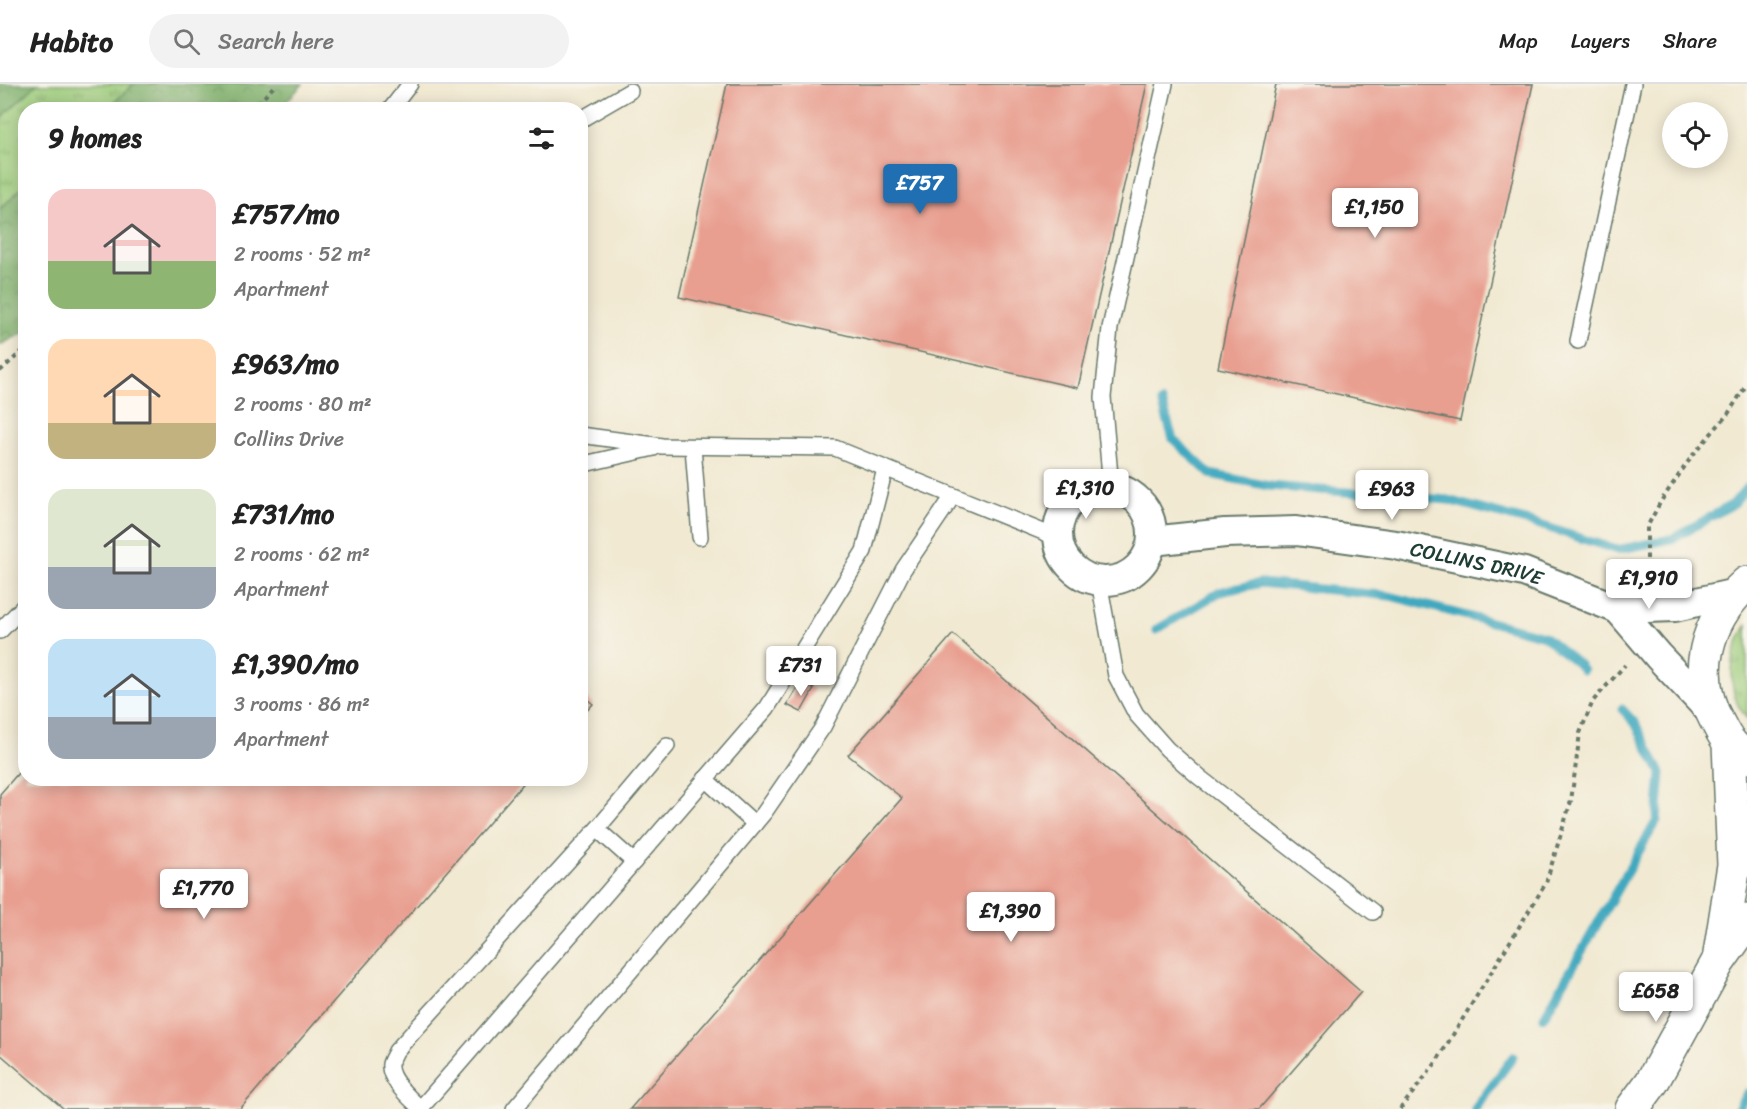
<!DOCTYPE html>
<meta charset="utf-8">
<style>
:root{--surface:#fff;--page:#f2f2f2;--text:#222;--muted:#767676;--line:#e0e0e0;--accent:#1f6fb2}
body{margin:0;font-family:Sriracha,sans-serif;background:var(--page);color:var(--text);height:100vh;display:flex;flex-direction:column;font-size:22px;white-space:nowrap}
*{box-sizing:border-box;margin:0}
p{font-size:20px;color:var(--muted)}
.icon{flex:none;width:33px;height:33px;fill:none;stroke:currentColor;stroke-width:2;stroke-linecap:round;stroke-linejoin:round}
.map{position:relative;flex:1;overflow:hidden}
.sheet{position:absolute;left:18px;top:18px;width:570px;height:684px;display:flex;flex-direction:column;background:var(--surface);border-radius:24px;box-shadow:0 3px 15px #0003}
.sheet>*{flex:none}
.fabs{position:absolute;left:1662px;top:18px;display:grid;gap:12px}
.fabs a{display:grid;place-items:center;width:66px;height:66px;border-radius:50%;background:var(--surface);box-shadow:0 3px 15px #0003;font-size:30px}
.price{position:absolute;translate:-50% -51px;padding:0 14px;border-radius:6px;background:#fff;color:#222;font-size:20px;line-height:39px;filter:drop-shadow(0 2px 3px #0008)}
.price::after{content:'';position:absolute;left:50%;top:36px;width:18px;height:14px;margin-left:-9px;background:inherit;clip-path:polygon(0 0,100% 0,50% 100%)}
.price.active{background:var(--accent);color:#fff}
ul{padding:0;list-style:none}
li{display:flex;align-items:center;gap:18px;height:150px;padding:0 30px}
li span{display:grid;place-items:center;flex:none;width:168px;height:120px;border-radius:18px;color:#555}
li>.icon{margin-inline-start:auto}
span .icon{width:72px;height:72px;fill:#fffc;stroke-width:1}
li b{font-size:26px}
h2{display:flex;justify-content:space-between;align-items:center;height:72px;padding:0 30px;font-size:26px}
header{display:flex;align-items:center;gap:36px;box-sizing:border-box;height:84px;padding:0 30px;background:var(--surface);border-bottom:2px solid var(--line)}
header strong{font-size:28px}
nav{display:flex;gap:33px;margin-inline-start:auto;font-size:21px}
.search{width:420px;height:54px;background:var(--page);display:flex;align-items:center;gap:15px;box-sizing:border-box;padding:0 21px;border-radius:33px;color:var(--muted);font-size:22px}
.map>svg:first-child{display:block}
.grass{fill:url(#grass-tufts);stroke:#5e8458;stroke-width:1.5}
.forest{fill:url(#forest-crowns);stroke:#4e7650;stroke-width:1.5}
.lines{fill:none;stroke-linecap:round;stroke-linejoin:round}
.stream{stroke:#3fa9bf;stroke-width:9}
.building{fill:#e89f90}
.service-casing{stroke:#68796b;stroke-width:18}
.minor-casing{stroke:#68796b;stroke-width:32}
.tertiary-casing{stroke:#68796b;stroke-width:36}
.path{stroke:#68796b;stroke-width:4;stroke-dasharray:4.5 4.5;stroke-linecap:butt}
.service{stroke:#fff;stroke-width:15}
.minor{stroke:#fff;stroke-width:28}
.tertiary{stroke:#fff;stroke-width:33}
.labels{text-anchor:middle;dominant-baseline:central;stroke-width:5;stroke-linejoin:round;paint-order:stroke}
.street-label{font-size:20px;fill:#1f3d34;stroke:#f7f3e8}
</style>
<header>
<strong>Habito</strong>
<div class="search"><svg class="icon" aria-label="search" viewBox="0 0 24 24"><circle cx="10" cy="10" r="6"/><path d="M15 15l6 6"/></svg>Search here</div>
<nav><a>Map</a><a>Layers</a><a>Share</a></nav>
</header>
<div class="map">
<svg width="1747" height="1025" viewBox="0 0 1747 1025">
<defs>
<pattern id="grass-tufts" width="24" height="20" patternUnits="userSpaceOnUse" patternTransform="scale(1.5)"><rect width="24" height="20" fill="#9dcc7b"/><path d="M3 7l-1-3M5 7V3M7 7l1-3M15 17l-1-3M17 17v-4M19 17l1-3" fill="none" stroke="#7fa766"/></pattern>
<pattern id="forest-crowns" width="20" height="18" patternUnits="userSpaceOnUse" patternTransform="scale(1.5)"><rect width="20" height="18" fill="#7eb06b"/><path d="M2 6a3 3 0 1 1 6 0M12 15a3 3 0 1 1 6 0" fill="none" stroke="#679059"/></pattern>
</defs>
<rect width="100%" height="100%" fill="#f7f3e8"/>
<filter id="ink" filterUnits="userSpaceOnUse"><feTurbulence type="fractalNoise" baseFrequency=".0167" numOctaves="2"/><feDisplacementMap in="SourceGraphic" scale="12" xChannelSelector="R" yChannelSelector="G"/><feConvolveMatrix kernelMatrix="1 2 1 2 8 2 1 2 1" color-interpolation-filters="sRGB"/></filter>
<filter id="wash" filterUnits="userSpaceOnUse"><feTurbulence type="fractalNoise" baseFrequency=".008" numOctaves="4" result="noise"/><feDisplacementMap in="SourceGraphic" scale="24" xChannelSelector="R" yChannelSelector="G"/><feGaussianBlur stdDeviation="1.35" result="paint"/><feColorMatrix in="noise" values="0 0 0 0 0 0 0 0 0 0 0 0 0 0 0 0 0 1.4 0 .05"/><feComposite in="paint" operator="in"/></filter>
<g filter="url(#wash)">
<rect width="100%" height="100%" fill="#f1e9d2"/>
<g class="grass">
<path d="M37,0H134L107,25L26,26L25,101L0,125V38L6,29Z"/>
<path d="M1747,541V635C1744,630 1739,624 1737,619C1727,594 1732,563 1747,541Z"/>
</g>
<g class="forest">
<path d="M0,0H37L6,29L0,38Z"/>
<path d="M134,0H303L279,25H107Z"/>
<path d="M25,101V248L0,261V125Z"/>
</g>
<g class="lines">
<g class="stream">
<path d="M1162,318L1173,355L1210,390L1269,402L1448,416L1537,440L1617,466L1672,455L1733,420L1747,403"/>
<path d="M1156,546L1220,508L1261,499L1390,512L1544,552L1578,580L1583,586"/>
<path d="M1544,933L1657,736L1661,689L1635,639L1622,625"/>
<path d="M1475,1025L1513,973"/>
<path d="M1738,1025L1747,1009"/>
</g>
</g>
<g id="blocks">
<g class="building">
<path d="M727,0H1147L1078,304L679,213Z"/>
<path d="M1276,0H1533L1460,337L1218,284Z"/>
<path d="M953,550L1361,908L1259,1025H630L902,714L848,671Z"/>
<path d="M801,597L814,605L801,628L787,621Z"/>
<path d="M580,609L593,620L580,634Z"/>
<path d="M26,680V694H528L240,1025H64L0,970V710Z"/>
</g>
</g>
</g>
<g filter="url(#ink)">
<use href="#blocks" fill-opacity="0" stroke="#68796b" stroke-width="1.5"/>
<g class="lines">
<defs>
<g id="service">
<path d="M390,26L410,0"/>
<path d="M580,36L630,7"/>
<path d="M1578,257L1633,0"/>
<path d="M580,351L662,362L835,364L1058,454"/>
<path d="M693,363L700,453"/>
<path d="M580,381L654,364"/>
<path d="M1111,403L1103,313L1110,244L1165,0"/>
<path d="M1099,497L1116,592L1136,630L1167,665L1199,693L1373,828"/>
<path d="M0,547L26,520"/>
<path d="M705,695L755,740"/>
<path d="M597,745L667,662"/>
<path d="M420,1025L767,624L864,467L885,385"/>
<path d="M421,1025C411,1015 388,996 390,980C391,976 395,970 396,967L597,745L634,778"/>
<path d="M514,1025L764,729L823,643L903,486L953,412"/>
</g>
<g id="minor">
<circle cx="1105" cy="450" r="47"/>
<path id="s1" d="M1152,457L1225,449L1296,447L1396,461L1524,488L1618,525L1675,523L1736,509"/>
<path d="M1618,525L1658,572L1712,629"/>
</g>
<g id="tertiary">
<path d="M1745,673C1740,668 1735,665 1731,660C1726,655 1722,647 1719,641C1690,592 1706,535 1747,499"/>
<path d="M1720,870L1734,781L1729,659"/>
<path d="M1632,1025L1652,998L1718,878L1747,837"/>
</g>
</defs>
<use href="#service" class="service-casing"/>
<use href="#minor" class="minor-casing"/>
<use href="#tertiary" class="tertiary-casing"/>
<g class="path">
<path d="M252,26L276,0"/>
<path d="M0,287L26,264"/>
<path d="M1648,493L1647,478V443L1661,417L1692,372L1728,330L1747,300"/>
<path d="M1400,1025L1435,980L1546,799L1571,717L1580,649L1593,617L1625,581"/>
</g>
<use href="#service" class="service"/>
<use href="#minor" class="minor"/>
<use href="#tertiary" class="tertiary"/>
</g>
</g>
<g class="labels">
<g class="street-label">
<text stroke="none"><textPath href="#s1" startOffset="328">COLLINS DRIVE</textPath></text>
</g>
</g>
</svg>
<div class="fabs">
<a><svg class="icon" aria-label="locate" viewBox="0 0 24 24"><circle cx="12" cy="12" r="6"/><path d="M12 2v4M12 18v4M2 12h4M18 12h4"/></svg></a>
</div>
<b class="price active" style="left:920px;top:131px">£757</b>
<b class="price" style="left:1375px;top:155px">£1,150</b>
<b class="price" style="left:1086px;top:436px">£1,310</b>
<b class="price" style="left:1392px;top:437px">£963</b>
<b class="price" style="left:1649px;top:526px">£1,910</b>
<b class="price" style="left:801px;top:613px">£731</b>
<b class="price" style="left:204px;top:836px">£1,770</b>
<b class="price" style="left:1011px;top:859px">£1,390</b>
<b class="price" style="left:1656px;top:939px">£658</b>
<section class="sheet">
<h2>9 homes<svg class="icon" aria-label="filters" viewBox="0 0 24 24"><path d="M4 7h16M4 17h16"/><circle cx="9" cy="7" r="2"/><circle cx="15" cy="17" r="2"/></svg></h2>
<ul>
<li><span style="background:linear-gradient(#f6c9c9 60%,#8fb573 0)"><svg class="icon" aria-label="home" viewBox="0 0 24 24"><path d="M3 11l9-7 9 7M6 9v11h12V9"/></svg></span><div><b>£757/mo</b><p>2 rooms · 52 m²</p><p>Apartment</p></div></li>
<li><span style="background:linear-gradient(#ffd9b3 70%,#c2b280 0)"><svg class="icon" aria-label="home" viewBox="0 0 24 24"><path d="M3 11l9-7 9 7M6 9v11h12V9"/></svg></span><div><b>£963/mo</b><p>2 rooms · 80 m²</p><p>Collins Drive</p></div></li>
<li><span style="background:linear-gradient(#dfe7d0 65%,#9aa5b1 0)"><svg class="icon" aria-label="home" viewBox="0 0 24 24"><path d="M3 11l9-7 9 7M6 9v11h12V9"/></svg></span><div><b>£731/mo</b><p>2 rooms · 62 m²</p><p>Apartment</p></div></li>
<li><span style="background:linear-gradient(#bfe0f5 65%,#9aa5b1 0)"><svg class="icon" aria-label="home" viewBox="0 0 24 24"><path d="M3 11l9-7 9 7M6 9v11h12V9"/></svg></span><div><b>£1,390/mo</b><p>3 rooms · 86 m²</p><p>Apartment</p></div></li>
</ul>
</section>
</div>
